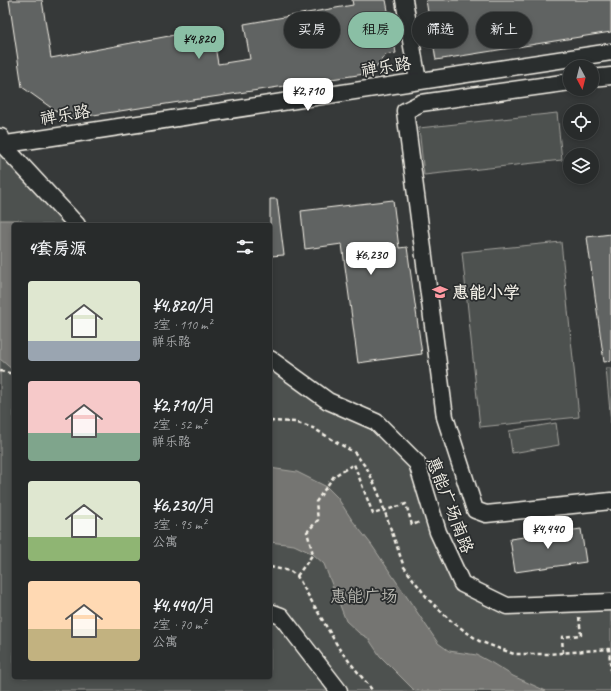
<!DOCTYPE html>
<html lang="zh">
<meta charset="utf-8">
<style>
:root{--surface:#282b2b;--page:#343737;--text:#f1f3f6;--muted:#a5a7a9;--line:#444747;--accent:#8abfa5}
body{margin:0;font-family:Caveat,"LXGW WenKai TC",sans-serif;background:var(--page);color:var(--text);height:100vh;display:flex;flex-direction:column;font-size:15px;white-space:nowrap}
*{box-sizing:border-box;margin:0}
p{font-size:13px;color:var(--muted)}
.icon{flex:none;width:22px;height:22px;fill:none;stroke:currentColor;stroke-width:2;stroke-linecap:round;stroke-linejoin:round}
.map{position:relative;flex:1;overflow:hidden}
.sheet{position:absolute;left:12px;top:223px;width:260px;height:456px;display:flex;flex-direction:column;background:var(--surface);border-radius:4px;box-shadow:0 2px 6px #0003,0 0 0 1px var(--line)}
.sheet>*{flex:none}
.banner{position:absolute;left:284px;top:12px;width:267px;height:36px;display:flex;gap:8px}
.needle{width:26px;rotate:173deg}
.fabs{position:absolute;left:563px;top:60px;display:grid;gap:8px}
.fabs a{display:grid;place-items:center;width:36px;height:36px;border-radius:50%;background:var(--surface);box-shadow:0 2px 6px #0003,0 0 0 1px var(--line);font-size:20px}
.price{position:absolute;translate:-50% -34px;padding:0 9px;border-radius:8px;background:#fff;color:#222;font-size:13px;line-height:26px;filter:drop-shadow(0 1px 2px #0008)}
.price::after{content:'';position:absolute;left:50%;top:24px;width:12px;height:9px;margin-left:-6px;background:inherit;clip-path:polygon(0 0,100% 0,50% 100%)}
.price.selected{background:var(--accent);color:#111}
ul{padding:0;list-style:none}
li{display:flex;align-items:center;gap:12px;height:100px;padding:0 16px}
li span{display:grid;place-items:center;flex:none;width:112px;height:80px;border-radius:4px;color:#555}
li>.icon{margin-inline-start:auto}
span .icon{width:48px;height:48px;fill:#fffc;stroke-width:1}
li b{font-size:17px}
h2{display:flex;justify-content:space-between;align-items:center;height:48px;padding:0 16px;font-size:17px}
.tag{padding:0 14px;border-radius:18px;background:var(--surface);box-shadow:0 2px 6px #0003,0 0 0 1px var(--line);font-size:14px;line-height:36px}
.tag.selected{background:var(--accent);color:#111}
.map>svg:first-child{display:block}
.green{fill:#4e514f;stroke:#a1a19c}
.water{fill:#757572;stroke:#a8a7a1}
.building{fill:#616362;stroke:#f4f1e8}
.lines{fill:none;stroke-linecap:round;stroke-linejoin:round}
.minor-casing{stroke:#f4f1e8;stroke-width:19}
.path{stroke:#f4f1e8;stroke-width:2.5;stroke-dasharray:4 3;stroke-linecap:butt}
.minor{stroke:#2a2d2e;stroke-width:16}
.labels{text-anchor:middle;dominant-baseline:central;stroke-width:3.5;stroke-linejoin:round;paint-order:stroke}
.street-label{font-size:17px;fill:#f4f1e8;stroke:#2a2d2e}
.poi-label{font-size:17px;font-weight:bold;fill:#f4f1e8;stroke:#2a2d2e;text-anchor:start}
.park-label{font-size:17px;fill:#bab9b2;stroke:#2a2d2e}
</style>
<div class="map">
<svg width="611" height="691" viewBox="0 0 611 691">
<rect width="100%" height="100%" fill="#363939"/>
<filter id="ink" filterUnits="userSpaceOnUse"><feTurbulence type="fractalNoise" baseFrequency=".025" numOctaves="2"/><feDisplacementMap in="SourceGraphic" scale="8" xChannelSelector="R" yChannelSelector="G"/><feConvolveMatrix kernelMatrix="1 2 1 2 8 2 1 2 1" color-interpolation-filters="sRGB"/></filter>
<g filter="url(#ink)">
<g class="green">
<path d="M557,113L562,160L424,175L419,128Z"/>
<path d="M0,145L77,225H14V677H270V359L376,422L417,463L462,584L507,606L611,602V691H0Z"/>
<path d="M561,242L579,417L480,427L462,252Z"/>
<path d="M606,368H611V423Z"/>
<path d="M556,423L559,445L512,453L509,431Z"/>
</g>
<g class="water">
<path d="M0,220H18L32,225H14V371L0,359Z"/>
<path d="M270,468L297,472L327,487L337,497L352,520L371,544L438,643L449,651L477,655L492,663L513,676L546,691H415L380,656L368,638L359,633L346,621L324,564L313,554L294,545L270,542Z"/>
</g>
<g class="building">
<path d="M9,0H42L51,58L212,28L218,64L250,59L244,24L353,5L352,0H386L396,53L385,55L371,73L67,119L22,87Z"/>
<path d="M426,0H611V32L436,60Z"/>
<path d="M270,199H277L284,255L270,256Z"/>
<path d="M393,200L399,248L407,247L422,354L358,363L342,244L305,249L301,211Z"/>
<path d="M611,234V361L604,362L587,237Z"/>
<path d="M581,529L586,562L515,572L510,539Z"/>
</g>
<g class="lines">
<defs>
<g id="minor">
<path d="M404,0L418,81"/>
<path d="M592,78L611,76"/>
<path d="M570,82L421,103L405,111L445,417L475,510L486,514L611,501"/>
<path d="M1,137L2,144L77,225"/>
<path d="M0,145L611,52"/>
<path d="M270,359L328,401L376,422L417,463L438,532L462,584L507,606L611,602"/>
<path d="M270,612L281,616L339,691"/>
</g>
</defs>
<use href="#minor" class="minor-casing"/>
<g class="path">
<path d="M0,371L14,374"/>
<path d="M270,421L295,422L313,428L355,453L368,470L378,492L404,567L428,599L451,621L479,641L514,654H548L609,649L611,673"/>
<path d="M270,567L290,571L297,576L340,650L373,691"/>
<path d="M297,576L313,554L307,532L318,520L316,502L334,476L354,464L373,514L406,504L412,525L420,522"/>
<path d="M563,653L562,637L581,635L579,617"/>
</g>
<use href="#minor" class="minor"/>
</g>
</g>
<defs>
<symbol id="school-bare" viewBox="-9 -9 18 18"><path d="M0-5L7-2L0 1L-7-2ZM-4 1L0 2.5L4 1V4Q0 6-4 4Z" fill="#ff9aa2" stroke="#2a2d2e" stroke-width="2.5" paint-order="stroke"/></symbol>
</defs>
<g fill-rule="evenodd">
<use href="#school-bare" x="429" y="281" width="22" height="22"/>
</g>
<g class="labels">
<g class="street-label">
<text transform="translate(386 67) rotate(-9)">禅乐路</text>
<text transform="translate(65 115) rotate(-9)">禅乐路</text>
<text transform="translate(450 505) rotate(69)">惠能广场南路</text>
</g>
<g class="poi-label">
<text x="452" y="292">惠能小学</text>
</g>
<g class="park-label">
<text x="364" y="596">惠能广场</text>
</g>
</g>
</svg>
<div class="fabs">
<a><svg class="needle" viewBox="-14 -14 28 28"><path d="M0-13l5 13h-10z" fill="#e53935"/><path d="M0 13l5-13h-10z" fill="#a5a7a9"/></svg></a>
<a><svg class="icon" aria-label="locate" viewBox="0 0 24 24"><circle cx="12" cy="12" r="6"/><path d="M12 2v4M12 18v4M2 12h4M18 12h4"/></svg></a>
<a><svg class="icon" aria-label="layers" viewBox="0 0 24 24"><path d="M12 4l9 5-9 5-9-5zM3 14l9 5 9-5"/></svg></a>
</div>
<b class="price selected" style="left:199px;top:60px">¥4,820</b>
<b class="price" style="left:308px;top:112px">¥2,710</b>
<b class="price" style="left:371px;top:276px">¥6,230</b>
<b class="price" style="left:548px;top:550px">¥4,440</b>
<div class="banner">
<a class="tag">买房</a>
<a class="tag selected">租房</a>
<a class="tag">筛选</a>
<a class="tag">新上</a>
</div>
<section class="sheet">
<h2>4套房源<svg class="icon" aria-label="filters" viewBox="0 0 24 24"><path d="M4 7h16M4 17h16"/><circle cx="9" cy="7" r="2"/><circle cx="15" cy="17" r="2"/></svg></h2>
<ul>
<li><span style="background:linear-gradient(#dfe7d0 75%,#9aa5b1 0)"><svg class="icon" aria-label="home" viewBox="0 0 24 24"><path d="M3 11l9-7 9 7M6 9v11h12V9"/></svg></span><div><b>¥4,820/月</b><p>3室 · 110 m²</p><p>禅乐路</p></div></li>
<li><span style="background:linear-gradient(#f6c9c9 65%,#7fa58c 0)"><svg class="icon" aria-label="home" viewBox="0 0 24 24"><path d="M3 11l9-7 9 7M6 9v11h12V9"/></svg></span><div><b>¥2,710/月</b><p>2室 · 52 m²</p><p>禅乐路</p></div></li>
<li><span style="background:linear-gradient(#dfe7d0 70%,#8fb573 0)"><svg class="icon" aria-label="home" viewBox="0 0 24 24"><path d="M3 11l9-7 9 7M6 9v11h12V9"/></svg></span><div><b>¥6,230/月</b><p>3室 · 95 m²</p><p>公寓</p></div></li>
<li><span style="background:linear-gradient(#ffd9b3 60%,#c2b280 0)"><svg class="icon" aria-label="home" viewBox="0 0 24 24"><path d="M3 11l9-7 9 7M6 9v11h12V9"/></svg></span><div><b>¥4,440/月</b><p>2室 · 70 m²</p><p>公寓</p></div></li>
</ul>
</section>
</div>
